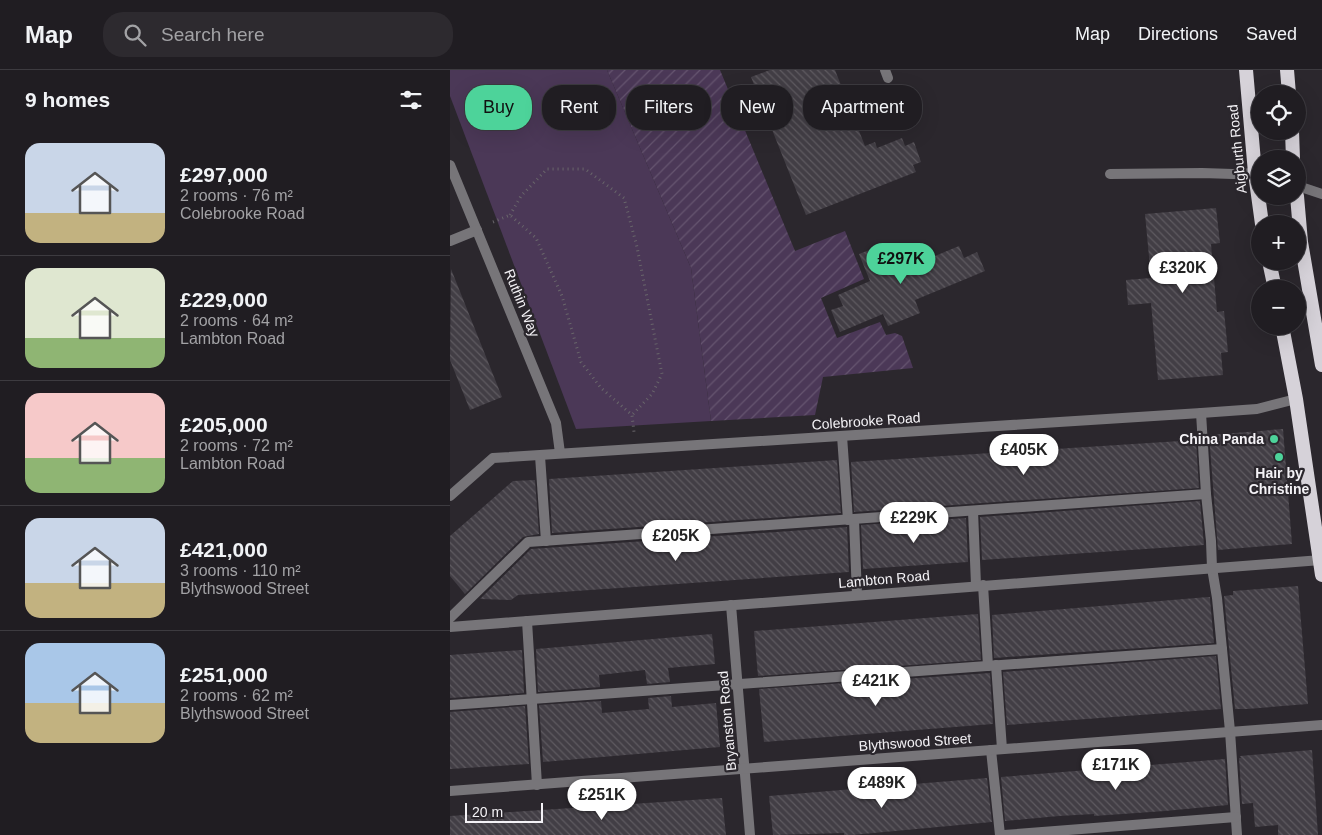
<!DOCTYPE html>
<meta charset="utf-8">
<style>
:root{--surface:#201d22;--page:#2d2a2f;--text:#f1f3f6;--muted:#a2a2a5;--line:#3d3b40;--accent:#4dd39a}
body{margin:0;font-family:Arial,sans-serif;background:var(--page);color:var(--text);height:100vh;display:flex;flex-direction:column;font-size:19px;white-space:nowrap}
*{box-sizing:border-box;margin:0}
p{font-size:16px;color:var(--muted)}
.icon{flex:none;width:28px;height:28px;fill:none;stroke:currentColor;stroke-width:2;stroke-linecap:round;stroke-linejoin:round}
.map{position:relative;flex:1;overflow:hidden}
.details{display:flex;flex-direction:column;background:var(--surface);width:450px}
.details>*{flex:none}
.banner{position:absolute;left:15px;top:15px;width:475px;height:45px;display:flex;gap:10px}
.controls{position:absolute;left:801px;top:15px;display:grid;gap:10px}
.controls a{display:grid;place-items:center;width:55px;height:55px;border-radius:50%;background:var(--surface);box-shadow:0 5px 20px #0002,0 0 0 1px var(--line);font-size:25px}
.scale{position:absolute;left:15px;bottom:12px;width:78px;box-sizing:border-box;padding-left:5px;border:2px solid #f4f2f6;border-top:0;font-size:14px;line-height:18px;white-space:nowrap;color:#f4f2f6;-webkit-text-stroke:4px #2b272d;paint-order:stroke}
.price{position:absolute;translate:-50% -42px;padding:0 11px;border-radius:18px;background:#fff;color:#222;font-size:16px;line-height:32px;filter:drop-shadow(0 1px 2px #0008)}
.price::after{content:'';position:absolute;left:50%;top:30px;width:15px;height:11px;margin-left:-8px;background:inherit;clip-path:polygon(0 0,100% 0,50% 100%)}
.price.current{background:var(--accent);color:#111}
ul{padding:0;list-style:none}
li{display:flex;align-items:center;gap:15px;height:125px;padding:0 25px}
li+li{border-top:1px solid var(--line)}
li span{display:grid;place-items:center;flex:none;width:140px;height:100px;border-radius:15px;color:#555}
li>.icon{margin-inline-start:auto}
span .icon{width:60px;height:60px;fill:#fffc;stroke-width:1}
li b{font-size:21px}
h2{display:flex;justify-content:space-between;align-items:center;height:60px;padding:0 25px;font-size:21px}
.tag{padding:0 18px;border-radius:20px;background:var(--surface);box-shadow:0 5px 20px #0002,0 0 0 1px var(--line);font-size:18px;line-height:45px}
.tag.current{background:var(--accent);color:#111}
header{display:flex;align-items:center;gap:30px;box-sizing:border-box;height:70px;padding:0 25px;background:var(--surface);border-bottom:1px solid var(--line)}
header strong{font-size:24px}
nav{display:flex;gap:28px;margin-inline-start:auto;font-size:18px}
.search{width:350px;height:45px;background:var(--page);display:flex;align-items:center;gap:12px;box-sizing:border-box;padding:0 18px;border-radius:20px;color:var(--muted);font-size:19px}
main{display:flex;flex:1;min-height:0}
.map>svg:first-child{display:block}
.park{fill:#4b3857}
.garden{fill:url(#garden-furrows)}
.building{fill:url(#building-back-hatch)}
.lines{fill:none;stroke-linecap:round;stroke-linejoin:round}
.path{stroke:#69666b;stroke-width:3;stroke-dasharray:1 4;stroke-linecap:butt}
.service{stroke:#777579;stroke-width:10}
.minor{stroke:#777579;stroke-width:10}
.trunk{stroke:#d6d2d9;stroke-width:14}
.poi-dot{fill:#4dd39a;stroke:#2b272d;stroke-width:2}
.labels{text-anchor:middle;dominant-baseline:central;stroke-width:4.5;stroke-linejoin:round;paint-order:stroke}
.street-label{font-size:14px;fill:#f4f2f6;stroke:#2b272d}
.poi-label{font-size:14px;font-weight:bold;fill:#f4f2f6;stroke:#2b272d;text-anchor:end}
</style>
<header>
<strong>Map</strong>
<div class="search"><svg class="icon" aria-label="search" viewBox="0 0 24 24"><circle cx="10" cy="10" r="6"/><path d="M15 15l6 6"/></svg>Search here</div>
<nav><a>Map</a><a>Directions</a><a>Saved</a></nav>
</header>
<main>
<section class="details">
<h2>9 homes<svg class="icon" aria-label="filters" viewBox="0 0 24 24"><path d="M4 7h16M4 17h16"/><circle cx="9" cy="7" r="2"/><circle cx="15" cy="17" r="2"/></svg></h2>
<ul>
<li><span style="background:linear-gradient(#c9d6e8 70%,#c2b280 0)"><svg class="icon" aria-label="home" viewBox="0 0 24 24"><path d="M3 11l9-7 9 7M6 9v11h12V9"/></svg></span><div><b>£297,000</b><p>2 rooms · 76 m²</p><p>Colebrooke Road</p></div></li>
<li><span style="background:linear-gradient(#dfe7d0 70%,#8fb573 0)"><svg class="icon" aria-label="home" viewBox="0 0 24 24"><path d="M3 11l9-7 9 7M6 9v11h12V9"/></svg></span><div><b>£229,000</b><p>2 rooms · 64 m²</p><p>Lambton Road</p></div></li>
<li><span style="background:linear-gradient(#f6c9c9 65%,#8fb573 0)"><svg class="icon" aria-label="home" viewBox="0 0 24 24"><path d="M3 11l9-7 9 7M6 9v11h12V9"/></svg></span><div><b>£205,000</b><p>2 rooms · 72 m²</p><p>Lambton Road</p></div></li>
<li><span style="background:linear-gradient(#c9d6e8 65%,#c2b280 0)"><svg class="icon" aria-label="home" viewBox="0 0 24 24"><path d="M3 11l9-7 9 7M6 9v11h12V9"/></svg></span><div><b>£421,000</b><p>3 rooms · 110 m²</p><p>Blythswood Street</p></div></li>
<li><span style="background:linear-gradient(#a9c7e8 60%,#c2b280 0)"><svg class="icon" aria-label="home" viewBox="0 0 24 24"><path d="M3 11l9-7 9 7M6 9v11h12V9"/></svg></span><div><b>£251,000</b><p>2 rooms · 62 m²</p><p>Blythswood Street</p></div></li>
</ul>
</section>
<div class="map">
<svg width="872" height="765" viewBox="0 0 872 765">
<defs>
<pattern id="garden-furrows" width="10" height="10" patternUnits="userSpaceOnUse" patternTransform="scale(1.25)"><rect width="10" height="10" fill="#4b3857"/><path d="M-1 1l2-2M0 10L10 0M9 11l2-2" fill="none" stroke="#665570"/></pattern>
<pattern id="building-back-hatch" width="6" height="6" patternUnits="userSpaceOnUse" patternTransform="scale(1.25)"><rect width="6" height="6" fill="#423e45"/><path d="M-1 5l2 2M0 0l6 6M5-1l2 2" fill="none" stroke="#5e5a60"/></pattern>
</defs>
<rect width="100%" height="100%" fill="#2b272d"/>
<path class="park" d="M0,0H157L241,198L261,351L126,359L0,26Z"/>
<path class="garden" d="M157,0H270L345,181L395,161L414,209L371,228L387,268L430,252L436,265L445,263L452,266L463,298L373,307L365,345L261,351L241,198Z"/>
<g class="building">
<path d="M320,0H385L415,76L425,72L427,78L452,68L455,76L464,72L471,92L463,95L466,102L356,145L301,7Z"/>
<path d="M766,138L770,173L761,174L767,242L774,241L778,282L771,283L773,305L708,310L701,233L678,235L676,210L701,208L695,144Z"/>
<path d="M432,175L436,183L446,179L454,199L509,176L514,188L527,182L535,201L465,230L470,243L438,256L433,244L390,262L381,240L393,236L388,225L420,211L409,184Z"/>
<path d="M1,199L52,327L20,340L0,290Z"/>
<path d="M833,359L842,474L768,480L759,365Z"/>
<path d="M746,370L749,418L404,442L401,392Z"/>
<path d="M387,390L391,443L102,463L99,409Z"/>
<path d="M85,410L89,464L73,467L15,524L0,506V466L63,411Z"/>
<path d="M750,431L754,475L532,490L530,447Z"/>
<path d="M516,448L518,492L413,499L411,455Z"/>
<path d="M397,457L399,502L68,525L61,530L30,529L81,479Z"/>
<path d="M848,516L858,634L797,639H785L774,526L783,525V521Z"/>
<path d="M758,527H760V529L764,573L544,588L542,545Z"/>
<path d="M528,544L531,590L308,606L304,561Z"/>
<path d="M262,564L265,594L218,598L220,612L197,614L195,600L149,605L150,617L88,622L86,579Z"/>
<path d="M72,580L74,623L0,628V585Z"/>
<path d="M766,586L771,639L557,655L553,602Z"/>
<path d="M540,603L543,654L314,672L309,619Z"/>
<path d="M221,626L222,637L266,633L270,677L93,692L89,635L151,631L152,643L199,639L198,628Z"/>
<path d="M75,636L79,694L0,699V642Z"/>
<path d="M862,680L868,765H828V755L805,757L803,733L792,734L789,688H791L790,686Z"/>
<path d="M775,689L778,735L715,741L644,746V744L609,746L555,751L551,707Z"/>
<path d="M537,708L542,752L402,765H394V763L323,765L319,726Z"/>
<path d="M272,728L276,765H0V746Z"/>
</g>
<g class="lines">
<g class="path">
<path d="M60,145L71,126L97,99H135L174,128L187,177L212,304L202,324L182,345"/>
<path d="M43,152L60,145L86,168L112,226L131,292L151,318L182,345L184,362"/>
</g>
<g class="service">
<path d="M435,0L438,8"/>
<path d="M660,104L752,103L783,104L805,103"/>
<path d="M848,116L872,124"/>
<path d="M751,343L756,424L761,471L762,498L767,528L780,661L787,765"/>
<path d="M392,366L398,450"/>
<path d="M90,386L96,471"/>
<path d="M523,441L526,515"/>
<path d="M404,450L407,525"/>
<path d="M533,515L538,596"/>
<path d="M0,548L78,472L756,424"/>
<path d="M77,551L87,715"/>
<path d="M546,595L552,679"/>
<path d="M0,635L772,579"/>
<path d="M541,680L550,765"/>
<path d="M554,765L786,747"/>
</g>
<g class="minor">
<path d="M0,95L106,353L110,383"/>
<path d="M0,171L27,160"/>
<path d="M0,426L43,388L751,343L807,339L846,329"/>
<path d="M281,535L300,765"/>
<path d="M0,557L871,490"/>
<path d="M0,721L872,655"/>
</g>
<g class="trunk">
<path d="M796,0L805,103L812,154"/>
<path d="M837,0L839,24"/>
<path d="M842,61L843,89"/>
<path d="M847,126L851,172L872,295"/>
<path d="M819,191L825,219"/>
<path d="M832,256L846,329L872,505"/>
</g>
</g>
<g class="poi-dot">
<circle cx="824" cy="369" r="5"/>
<circle cx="829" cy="387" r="5"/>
</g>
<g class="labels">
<g class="street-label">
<text transform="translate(787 79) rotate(-96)">Aigburth Road</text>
<text transform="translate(72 233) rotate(68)">Ruthin Way</text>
<text transform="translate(416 351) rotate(-4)">Colebrooke Road</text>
<text transform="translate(434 509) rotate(-5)">Lambton Road</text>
<text transform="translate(277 651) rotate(-95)">Bryanston Road</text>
<text transform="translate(465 672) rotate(-4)">Blythswood Street</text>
</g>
<g class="poi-label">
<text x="814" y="369">China Panda</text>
<text x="829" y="403" text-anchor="middle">Hair by<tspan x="829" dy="16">Christine</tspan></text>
</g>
</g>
</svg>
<div class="controls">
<a><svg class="icon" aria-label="locate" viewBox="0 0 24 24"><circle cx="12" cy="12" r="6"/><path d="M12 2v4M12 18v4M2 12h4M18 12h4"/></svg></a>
<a><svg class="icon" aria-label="layers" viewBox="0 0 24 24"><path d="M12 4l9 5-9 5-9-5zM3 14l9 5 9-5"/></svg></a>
<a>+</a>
<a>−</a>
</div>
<div class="scale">20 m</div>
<b class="price current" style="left:451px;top:215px">£297K</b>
<b class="price" style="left:733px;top:224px">£320K</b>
<b class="price" style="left:574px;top:406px">£405K</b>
<b class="price" style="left:464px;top:474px">£229K</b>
<b class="price" style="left:226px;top:492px">£205K</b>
<b class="price" style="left:426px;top:637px">£421K</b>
<b class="price" style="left:666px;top:721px">£171K</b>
<b class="price" style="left:432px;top:739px">£489K</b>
<b class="price" style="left:152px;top:751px">£251K</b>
<div class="banner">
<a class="tag current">Buy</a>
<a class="tag">Rent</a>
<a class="tag">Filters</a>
<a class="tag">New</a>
<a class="tag">Apartment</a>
</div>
</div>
</main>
